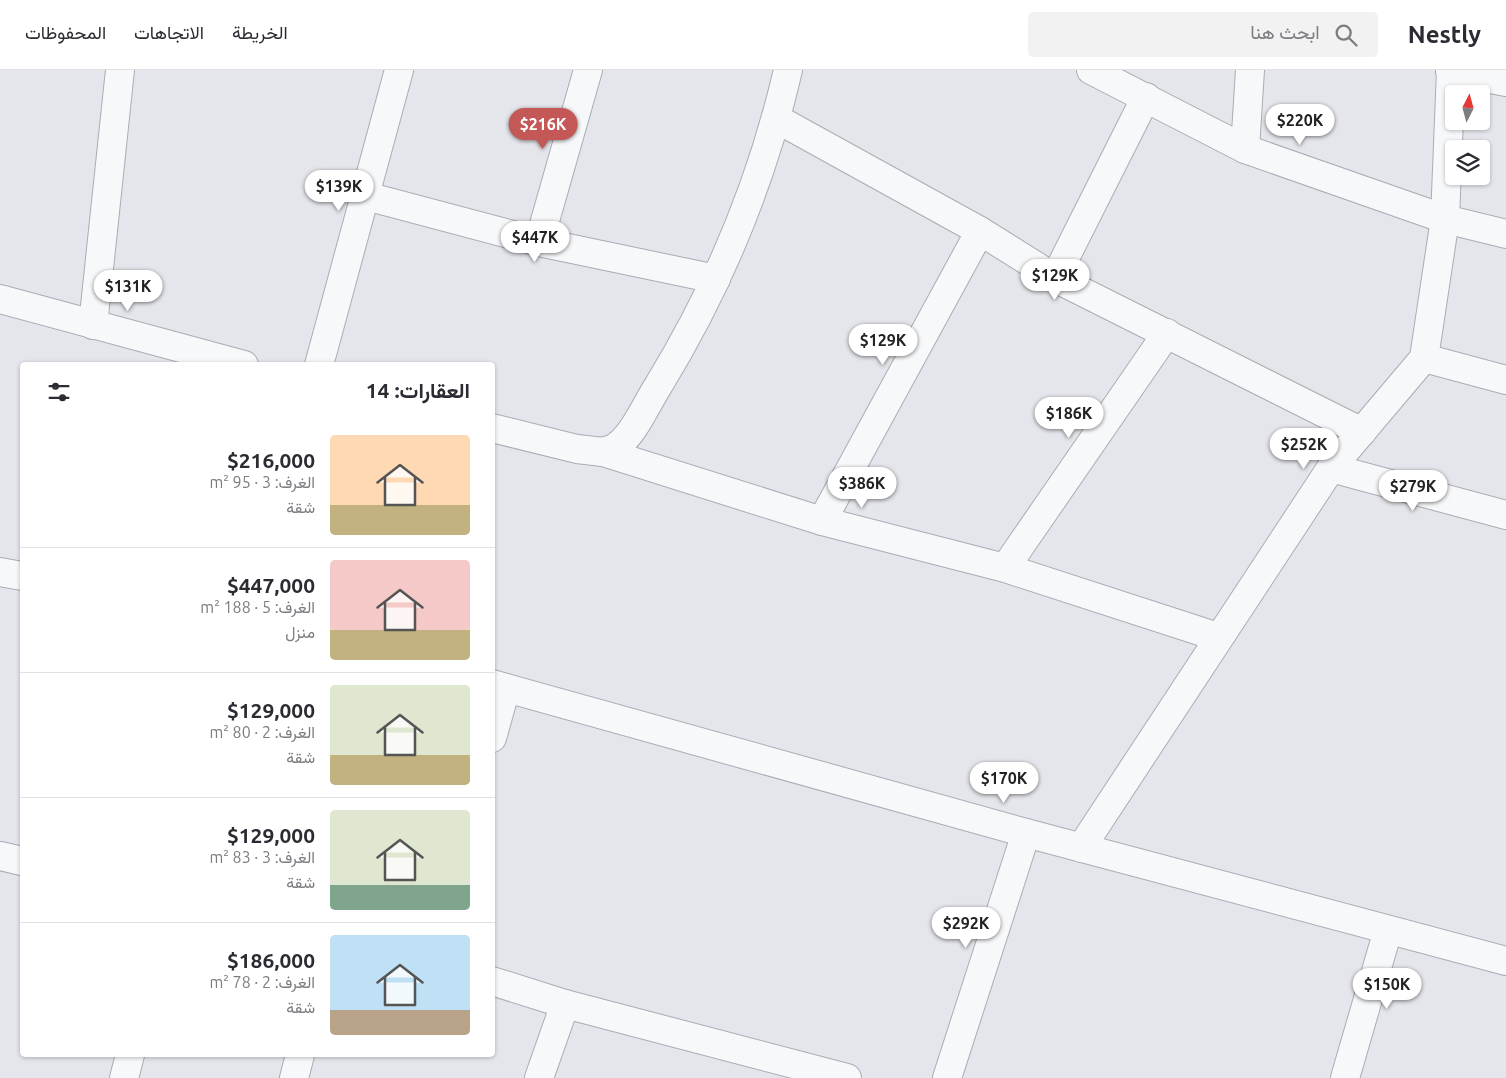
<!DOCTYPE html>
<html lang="ar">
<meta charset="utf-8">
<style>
:root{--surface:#fff;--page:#f2f2f3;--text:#2b2b33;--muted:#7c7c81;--line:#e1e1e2;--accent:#c35857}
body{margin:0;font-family:Ubuntu,Vazirmatn,sans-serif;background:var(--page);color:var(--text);direction:rtl;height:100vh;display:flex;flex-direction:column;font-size:19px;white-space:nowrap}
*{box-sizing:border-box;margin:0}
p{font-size:16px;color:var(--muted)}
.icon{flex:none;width:28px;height:28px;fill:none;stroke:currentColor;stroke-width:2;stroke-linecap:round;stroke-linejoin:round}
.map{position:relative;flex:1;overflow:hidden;direction:ltr}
.drawer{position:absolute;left:20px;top:292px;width:475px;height:695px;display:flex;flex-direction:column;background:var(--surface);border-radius:5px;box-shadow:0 1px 4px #0004;direction:rtl}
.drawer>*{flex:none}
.needle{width:32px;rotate:6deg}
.controls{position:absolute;left:1445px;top:15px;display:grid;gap:10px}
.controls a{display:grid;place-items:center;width:45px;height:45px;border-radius:5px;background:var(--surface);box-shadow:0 1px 4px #0004;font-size:25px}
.price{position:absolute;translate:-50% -42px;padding:0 11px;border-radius:18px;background:#fff;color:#222;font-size:16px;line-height:32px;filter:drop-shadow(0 1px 2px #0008)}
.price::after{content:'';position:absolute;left:50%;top:30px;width:15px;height:11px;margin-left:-8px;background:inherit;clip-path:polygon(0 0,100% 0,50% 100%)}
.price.on{background:var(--accent);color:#fff}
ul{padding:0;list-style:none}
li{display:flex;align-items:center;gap:15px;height:125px;padding:0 25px}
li+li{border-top:1px solid var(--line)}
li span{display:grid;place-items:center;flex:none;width:140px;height:100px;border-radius:5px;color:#555}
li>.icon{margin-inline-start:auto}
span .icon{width:60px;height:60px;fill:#fffc;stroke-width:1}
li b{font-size:21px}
h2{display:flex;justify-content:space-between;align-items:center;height:60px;padding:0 25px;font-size:21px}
header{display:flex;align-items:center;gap:30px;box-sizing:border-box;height:70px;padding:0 25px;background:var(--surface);border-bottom:1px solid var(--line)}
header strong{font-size:24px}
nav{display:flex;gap:28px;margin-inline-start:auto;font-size:18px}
.search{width:350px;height:45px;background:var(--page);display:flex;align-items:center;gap:12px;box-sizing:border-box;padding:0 18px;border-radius:5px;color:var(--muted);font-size:19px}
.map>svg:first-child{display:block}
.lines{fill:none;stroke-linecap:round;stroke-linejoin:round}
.minor-casing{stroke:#aaacb5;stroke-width:30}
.tertiary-casing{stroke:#aaacb5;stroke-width:30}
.minor{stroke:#f7f8fa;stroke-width:28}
.tertiary{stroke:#f7f8fa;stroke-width:28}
</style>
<header>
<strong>Nestly</strong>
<div class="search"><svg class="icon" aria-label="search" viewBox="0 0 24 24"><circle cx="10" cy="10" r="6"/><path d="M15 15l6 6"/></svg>ابحث هنا</div>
<nav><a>الخريطة</a><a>الاتجاهات</a><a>المحفوظات</a></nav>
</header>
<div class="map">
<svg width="1506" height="1008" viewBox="0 0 1506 1008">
<rect width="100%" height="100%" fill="#e5e6eb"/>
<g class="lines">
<defs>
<g id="minor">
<path d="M1091,0L1245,79L1445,149L1506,164"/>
<path d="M1450,1L1506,12"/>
<path d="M777,49L980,161L1055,208L1362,362"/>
<path d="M1245,79L1250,0"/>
<path d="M366,126L539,172L716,209"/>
<path d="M539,172L588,0"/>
<path d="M1055,208L1146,27"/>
<path d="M0,229L244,295"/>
<path d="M93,255L120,0"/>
<path d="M1424,288L1506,310"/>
<path d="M492,358L577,379L603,382L822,451L1005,498L1218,567"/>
<path d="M603,382C608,380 614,379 617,376C634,364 647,333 658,316C718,218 762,112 788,0"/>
<path d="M1331,398L1506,445"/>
<path d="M822,451L980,161"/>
<path d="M1005,498L1167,263"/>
<path d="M0,502L22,506"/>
<path d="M492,668L506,618"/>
<path d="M1081,778L1331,398L1424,288L1445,149L1451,0"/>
<path d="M0,786L22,791"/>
<path d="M492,911L565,934L847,1008"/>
<path d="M294,1008L300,985"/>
<path d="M539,1008L565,934"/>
<path d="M947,1008L1026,763"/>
<path d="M1345,1008L1388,860"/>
</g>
<g id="tertiary">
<path d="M319,295L399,0"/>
<path d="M492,614L1026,763L1506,891"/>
<path d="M124,1008L130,985"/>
</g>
</defs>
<use href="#minor" class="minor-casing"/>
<use href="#tertiary" class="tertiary-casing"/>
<use href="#minor" class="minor"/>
<use href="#tertiary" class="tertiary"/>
</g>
</svg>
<div class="controls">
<a><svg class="needle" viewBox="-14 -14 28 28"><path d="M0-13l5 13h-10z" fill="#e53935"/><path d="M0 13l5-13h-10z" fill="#7c7c81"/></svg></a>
<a><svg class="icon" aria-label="layers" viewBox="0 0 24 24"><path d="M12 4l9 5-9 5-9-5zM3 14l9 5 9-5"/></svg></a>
</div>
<b class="price" style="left:1300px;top:76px">$220K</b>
<b class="price on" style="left:543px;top:80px">$216K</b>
<b class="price" style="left:339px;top:142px">$139K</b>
<b class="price" style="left:535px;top:193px">$447K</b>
<b class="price" style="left:1055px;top:231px">$129K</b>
<b class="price" style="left:128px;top:242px">$131K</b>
<b class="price" style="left:883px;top:296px">$129K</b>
<b class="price" style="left:1069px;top:369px">$186K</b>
<b class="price" style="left:1304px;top:400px">$252K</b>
<b class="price" style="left:862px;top:439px">$386K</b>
<b class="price" style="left:1413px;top:442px">$279K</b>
<b class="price" style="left:1004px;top:734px">$170K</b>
<b class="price" style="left:966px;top:879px">$292K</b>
<b class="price" style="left:1387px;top:940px">$150K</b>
<section class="drawer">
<h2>العقارات: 14<svg class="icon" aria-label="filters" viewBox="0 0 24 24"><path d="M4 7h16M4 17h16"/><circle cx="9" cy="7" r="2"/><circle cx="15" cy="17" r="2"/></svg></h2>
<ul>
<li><span style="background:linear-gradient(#ffd9b3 70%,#c2b280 0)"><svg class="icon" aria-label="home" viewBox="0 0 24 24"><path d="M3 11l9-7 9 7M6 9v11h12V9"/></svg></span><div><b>$216,000</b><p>الغرف: 3 · 95 m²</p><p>شقة</p></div></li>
<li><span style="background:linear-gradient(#f6c9c9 70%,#c2b280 0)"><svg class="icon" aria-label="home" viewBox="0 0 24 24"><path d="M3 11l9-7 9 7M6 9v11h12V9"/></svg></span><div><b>$447,000</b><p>الغرف: 5 · 188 m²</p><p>منزل</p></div></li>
<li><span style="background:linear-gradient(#dfe7d0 70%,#c2b280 0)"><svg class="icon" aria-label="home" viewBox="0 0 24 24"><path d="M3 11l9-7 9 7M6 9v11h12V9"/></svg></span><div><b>$129,000</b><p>الغرف: 2 · 80 m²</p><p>شقة</p></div></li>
<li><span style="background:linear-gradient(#dfe7d0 75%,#7fa58c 0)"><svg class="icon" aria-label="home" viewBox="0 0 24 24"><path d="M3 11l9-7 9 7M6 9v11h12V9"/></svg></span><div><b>$129,000</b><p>الغرف: 3 · 83 m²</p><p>شقة</p></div></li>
<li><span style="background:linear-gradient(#bfe0f5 75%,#b9a48a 0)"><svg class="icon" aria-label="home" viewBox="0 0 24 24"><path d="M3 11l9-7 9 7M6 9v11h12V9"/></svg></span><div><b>$186,000</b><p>الغرف: 2 · 78 m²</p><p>شقة</p></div></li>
</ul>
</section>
</div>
